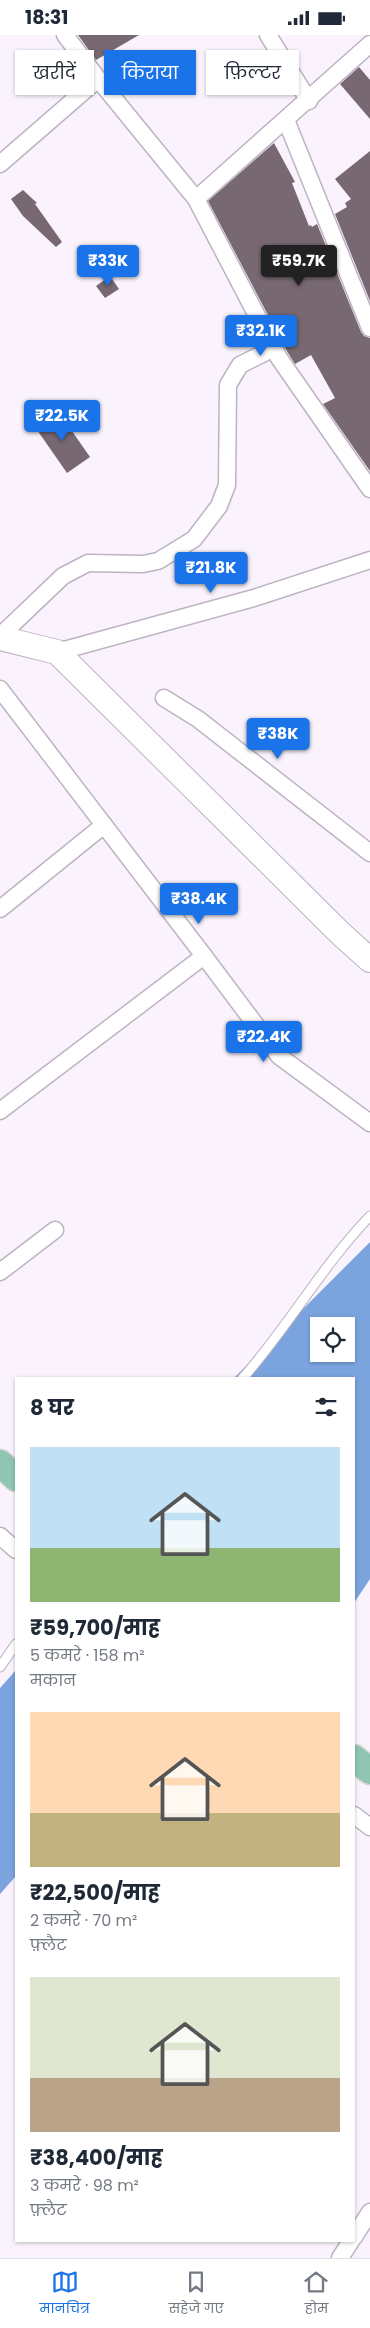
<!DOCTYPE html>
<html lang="hi">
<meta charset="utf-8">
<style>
:root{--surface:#fff;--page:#f6f6f7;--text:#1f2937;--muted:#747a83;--line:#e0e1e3;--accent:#1a73e8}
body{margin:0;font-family:Poppins,"Noto Sans Devanagari",sans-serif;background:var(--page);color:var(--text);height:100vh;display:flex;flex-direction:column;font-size:19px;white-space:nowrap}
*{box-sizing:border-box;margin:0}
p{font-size:16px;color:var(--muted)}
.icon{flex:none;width:28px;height:28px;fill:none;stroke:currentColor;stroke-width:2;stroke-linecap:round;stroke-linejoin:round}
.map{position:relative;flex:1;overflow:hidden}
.details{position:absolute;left:15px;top:1342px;width:340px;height:865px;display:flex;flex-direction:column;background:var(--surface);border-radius:0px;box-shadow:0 1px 4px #0004}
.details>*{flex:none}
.banner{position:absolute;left:15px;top:15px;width:340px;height:45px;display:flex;gap:10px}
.buttons{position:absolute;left:310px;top:1282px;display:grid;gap:10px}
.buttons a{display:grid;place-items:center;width:45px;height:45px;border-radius:0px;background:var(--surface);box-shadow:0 1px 4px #0004;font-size:25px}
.price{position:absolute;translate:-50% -42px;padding:0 11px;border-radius:5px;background:var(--accent);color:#fff;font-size:16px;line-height:32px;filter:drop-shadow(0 1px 2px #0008)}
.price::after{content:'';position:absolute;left:50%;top:30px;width:15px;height:11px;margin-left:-8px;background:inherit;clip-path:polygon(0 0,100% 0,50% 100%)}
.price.on{background:#222;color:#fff}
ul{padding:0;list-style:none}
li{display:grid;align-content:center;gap:10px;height:265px;padding:0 15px}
li span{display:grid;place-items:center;height:155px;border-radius:0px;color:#555}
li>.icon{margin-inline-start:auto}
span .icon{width:90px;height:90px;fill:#fffc;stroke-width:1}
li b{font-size:21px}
h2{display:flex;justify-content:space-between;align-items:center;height:60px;padding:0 15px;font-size:21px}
.tag{padding:0 18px;border-radius:0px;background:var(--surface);box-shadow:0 1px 4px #0004;font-size:18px;line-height:45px}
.tag.on{background:var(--accent);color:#fff}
.status{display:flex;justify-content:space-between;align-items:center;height:35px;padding:0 25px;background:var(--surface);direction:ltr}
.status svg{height:14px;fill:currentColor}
.tab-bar{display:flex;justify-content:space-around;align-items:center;height:70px;border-top:1px solid var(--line);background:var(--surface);font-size:14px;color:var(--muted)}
.tab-bar a{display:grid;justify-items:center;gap:2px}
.tab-bar .on{color:var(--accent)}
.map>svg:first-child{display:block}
.water{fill:#7ba4de;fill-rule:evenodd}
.building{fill:#786872}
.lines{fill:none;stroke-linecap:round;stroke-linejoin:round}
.lane-casing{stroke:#bdb3c2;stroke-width:11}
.street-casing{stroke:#bdb3c2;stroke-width:19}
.secondary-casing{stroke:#bdb3c2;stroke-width:26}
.primary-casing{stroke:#d6d6d7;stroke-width:29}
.lane{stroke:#fff;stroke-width:9}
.street{stroke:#fff;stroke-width:16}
.secondary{stroke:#fff;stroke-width:24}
.primary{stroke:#8fc6b2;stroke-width:26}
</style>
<div class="status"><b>18:31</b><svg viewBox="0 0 49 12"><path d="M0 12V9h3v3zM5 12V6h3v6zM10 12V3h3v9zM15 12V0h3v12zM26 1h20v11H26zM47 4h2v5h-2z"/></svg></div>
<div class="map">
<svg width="370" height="2223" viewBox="0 0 370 2223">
<rect width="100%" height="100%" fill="#faf3fd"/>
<g class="water">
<path d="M370,1207V1544L354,1568V1344H233ZM319,1291H346V1319H319Z"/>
<path d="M16,1635V1841L0,1859V1653Z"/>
</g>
<g class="building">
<path d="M78,0H139L96,25Z"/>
<path d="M359,32L370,45V84L340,49Z"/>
<path d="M274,108L295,147L292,148L309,191L311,190L312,192L317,189L361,297L364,301L370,303V436L323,369L335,363L311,320L295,329L288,318L208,166Z"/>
<path d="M370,116V266L335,179L347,172L345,168L351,164L335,144Z"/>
<path d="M23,155L37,168L35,169L62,207L56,212L23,181L11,164Z"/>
<path d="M110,241L119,254L105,263L96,251Z"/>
<path d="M58,376L90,422L67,438L35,392Z"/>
</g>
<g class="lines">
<defs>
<g id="lane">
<path d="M242,1344C288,1292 322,1231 370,1181"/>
<path d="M0,1632L16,1609"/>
</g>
<g id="street">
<path d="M65,0L98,44"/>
<path d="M268,0L309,66"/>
<path d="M286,85L370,293"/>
<path d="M0,129L98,44L196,164L370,9"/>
<path d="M196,164L279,323L370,454"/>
<path d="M0,601L63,541L88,528L143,529L158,526L194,504L219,471L227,450L228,350L240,330L274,313"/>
<path d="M57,617L254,563L370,525"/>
<path d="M0,654L204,921L0,1076"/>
<path d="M164,663L198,684L370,818"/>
<path d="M0,874L104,790"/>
<path d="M204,921L279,1021L370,1088"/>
<path d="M0,1237L55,1195"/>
<path d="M0,1501L16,1515"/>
<path d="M354,1780L370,1792"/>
<path d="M354,2202L370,2177"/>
<path d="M340,2223L351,2206"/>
</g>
<path id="secondary" d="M0,603L57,617L341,899L370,925"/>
<g id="primary">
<path d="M0,1428L16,1443"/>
<path d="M354,1723L370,1736"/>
</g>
</defs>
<use href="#lane" class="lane-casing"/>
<use href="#street" class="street-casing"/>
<use href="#secondary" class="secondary-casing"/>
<use href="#primary" class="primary-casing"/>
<use href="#lane" class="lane"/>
<use href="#street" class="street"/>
<use href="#secondary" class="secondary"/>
<use href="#primary" class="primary"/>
</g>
</svg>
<div class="buttons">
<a><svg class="icon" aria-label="locate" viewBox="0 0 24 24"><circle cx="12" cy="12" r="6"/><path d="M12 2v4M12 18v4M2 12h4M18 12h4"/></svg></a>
</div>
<b class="price" style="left:108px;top:252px">₹33K</b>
<b class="price on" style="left:299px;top:252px">₹59.7K</b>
<b class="price" style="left:261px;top:322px">₹32.1K</b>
<b class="price" style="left:62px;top:407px">₹22.5K</b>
<b class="price" style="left:211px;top:559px">₹21.8K</b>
<b class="price" style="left:278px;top:725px">₹38K</b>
<b class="price" style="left:199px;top:890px">₹38.4K</b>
<b class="price" style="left:264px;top:1028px">₹22.4K</b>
<div class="banner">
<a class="tag">खरीदें</a>
<a class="tag on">किराया</a>
<a class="tag">फ़िल्टर</a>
</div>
<section class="details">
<h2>8 घर<svg class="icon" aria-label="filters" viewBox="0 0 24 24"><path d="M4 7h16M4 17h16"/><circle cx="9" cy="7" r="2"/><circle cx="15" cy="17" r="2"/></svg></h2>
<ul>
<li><span style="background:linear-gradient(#bfe0f5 65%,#8fb573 0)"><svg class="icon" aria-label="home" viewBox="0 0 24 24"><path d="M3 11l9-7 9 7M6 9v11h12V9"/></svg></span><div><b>₹59,700/माह</b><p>5 कमरे · 158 m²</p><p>मकान</p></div></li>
<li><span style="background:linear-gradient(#ffd9b3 65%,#c2b280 0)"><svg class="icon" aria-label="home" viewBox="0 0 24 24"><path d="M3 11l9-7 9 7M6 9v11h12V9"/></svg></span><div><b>₹22,500/माह</b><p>2 कमरे · 70 m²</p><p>फ़्लैट</p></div></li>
<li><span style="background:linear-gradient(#dfe7d0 65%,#b9a48a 0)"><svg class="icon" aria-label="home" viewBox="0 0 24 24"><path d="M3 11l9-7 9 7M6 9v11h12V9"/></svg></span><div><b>₹38,400/माह</b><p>3 कमरे · 98 m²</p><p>फ़्लैट</p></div></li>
</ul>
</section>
</div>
<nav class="tab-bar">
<a class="on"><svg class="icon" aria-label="map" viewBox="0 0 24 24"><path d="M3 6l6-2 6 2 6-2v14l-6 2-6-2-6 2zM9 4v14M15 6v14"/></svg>मानचित्र</a>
<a><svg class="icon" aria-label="saved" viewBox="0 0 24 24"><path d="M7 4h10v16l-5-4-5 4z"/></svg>सहेजे गए</a>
<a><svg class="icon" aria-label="home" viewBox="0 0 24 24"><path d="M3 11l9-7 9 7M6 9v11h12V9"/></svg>होम</a>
</nav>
